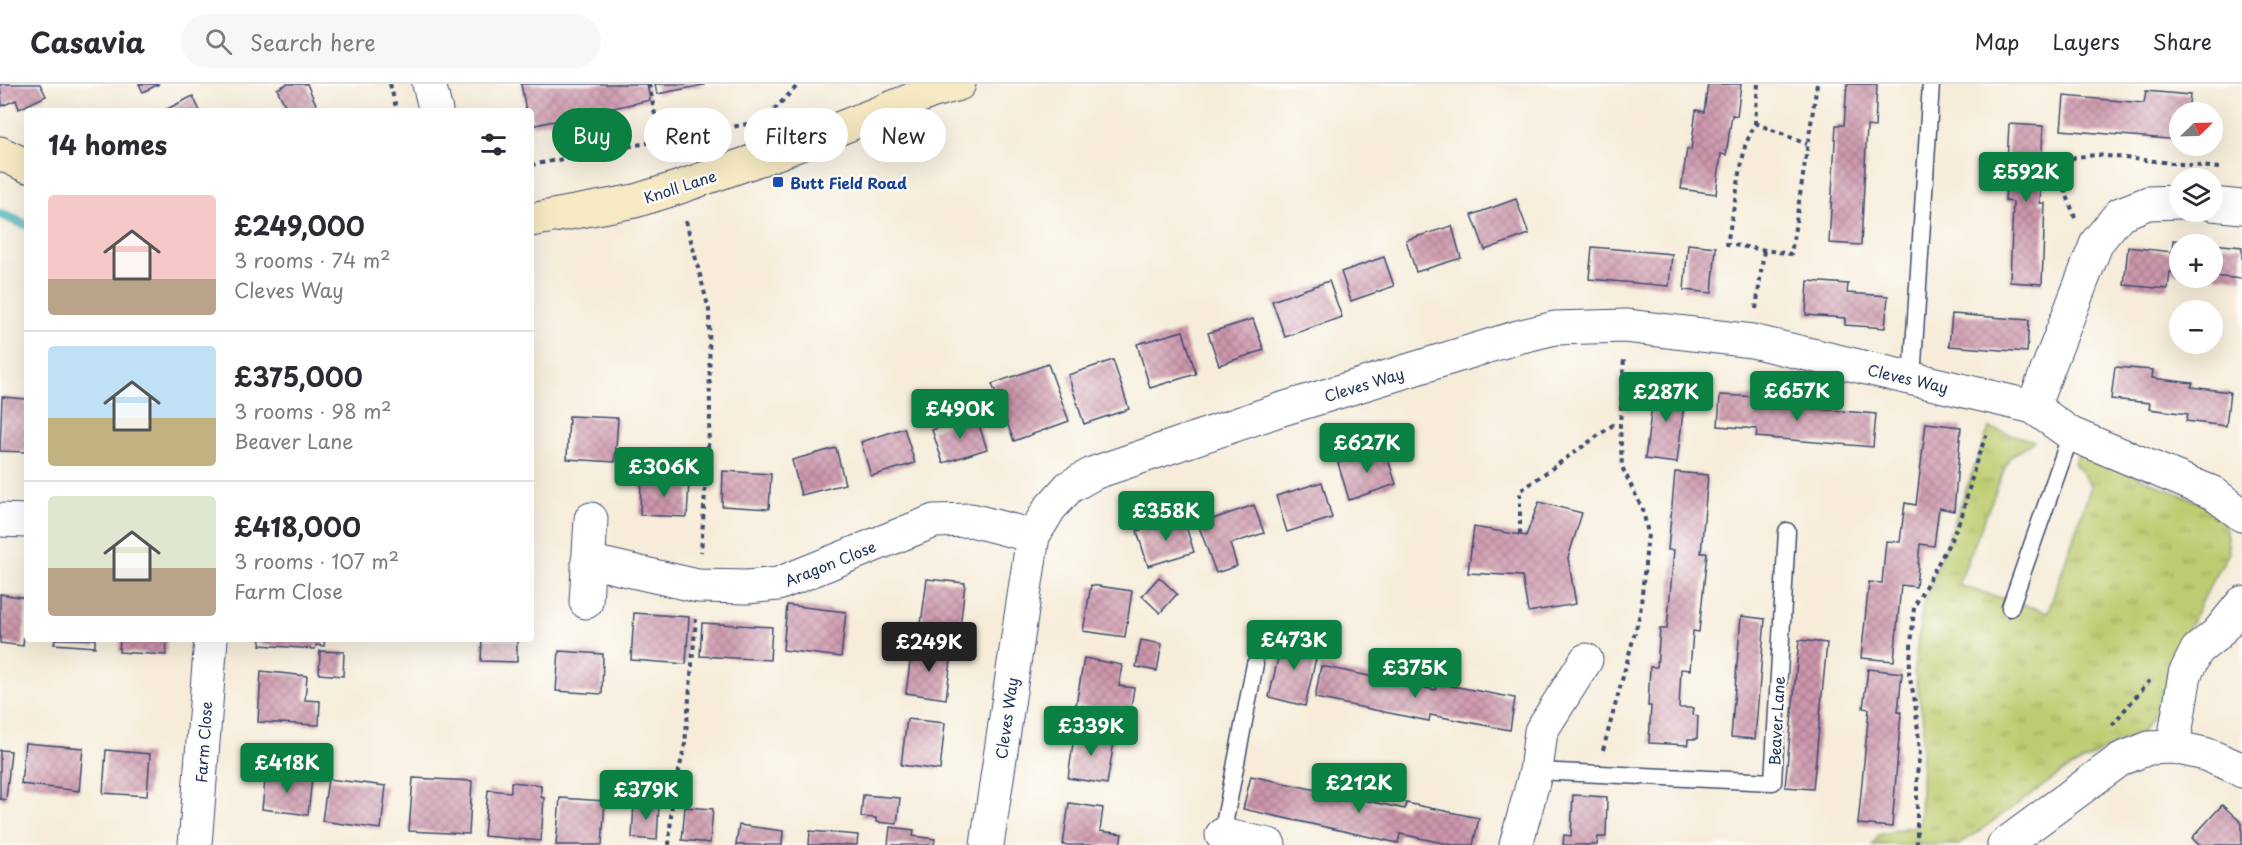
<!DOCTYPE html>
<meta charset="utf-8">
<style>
:root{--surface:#fff;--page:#f7f7f7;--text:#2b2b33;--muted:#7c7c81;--line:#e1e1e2;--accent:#0b8043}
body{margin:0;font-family:"Playpen Sans",sans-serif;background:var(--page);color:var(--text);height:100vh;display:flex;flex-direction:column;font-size:22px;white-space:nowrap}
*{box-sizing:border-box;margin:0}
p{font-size:20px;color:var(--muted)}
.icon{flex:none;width:33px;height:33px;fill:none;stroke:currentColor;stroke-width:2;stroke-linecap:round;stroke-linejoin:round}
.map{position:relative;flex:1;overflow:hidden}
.side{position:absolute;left:24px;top:24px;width:510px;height:534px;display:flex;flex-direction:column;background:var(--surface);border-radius:6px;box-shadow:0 6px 24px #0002}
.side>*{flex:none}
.hud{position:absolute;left:552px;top:24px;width:570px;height:54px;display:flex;gap:12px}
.needle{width:39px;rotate:67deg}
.buttons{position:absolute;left:2169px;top:18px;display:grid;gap:12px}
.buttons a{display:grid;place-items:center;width:54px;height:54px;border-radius:50%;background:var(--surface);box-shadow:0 6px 24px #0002;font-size:30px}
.price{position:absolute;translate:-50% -51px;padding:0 14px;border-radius:6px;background:var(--accent);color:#fff;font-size:20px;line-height:39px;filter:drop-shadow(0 2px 3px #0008)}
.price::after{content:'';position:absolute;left:50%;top:36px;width:18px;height:14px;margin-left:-9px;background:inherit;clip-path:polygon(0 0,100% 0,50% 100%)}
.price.on{background:#222;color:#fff}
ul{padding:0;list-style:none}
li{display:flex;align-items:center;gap:18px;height:150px;padding:0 24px}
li+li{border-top:2px solid var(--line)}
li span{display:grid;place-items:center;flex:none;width:168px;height:120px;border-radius:6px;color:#555}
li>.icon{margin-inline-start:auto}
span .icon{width:72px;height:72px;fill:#fffc;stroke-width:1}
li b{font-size:26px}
h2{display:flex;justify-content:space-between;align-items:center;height:72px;padding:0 24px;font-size:26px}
.tag{padding:0 21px;border-radius:27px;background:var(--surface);box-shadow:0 6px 24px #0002;font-size:21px;line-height:54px}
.tag.on{background:var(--accent);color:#fff}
header{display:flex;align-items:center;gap:36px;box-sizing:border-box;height:84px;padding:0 30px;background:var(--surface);border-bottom:2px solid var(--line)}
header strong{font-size:28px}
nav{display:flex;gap:33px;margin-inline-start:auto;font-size:21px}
.search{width:420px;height:54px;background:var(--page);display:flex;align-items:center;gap:15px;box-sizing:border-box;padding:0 21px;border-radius:33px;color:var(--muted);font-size:22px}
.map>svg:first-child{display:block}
.grass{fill:url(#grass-tufts);stroke:#6c7e66;stroke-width:1.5}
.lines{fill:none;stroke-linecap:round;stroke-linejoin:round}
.stream{stroke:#3dadb8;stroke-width:10}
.building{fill:url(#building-cross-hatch)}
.lane-casing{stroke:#3c4b70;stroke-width:19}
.street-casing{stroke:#3c4b70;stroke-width:35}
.secondary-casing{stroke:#3c4b70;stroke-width:35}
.path{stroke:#3c4b70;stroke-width:4;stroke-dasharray:4.5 4.5;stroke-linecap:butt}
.lane{stroke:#fff;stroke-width:16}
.street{stroke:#fff;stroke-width:33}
.secondary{stroke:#f6e9c3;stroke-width:33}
.transit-dot{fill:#1a4fb4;stroke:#fdfcf7;stroke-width:2}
.labels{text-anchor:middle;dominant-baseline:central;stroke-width:5;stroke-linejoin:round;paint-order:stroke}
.transit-label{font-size:15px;font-weight:bold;fill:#164399;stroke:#fdfcf7;text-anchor:start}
.street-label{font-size:15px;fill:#1b2f5e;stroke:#fdfcf7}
</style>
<header>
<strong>Casavia</strong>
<div class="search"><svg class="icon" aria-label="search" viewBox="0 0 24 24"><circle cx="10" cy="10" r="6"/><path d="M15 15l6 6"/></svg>Search here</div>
<nav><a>Map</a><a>Layers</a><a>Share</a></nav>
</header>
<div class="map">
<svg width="2242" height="761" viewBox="0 0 2242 761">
<defs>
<pattern id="grass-tufts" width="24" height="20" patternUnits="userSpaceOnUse" patternTransform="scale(1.5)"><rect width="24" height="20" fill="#bdcc6f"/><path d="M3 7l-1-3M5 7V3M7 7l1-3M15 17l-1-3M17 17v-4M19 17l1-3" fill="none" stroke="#99a65e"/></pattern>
<pattern id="building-cross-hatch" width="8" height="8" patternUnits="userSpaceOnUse" patternTransform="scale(1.5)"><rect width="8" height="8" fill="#ce97ac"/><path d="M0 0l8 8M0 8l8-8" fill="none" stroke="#a67c8f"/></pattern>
</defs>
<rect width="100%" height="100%" fill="#fdfcf7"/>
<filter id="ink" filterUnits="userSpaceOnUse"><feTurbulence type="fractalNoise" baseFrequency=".0167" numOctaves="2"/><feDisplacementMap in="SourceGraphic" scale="12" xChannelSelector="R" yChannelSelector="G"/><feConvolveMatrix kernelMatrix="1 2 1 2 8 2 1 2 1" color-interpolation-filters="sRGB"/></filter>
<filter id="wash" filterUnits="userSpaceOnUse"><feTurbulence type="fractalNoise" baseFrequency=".008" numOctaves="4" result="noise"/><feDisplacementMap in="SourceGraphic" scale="24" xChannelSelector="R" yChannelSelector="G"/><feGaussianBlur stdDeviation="1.35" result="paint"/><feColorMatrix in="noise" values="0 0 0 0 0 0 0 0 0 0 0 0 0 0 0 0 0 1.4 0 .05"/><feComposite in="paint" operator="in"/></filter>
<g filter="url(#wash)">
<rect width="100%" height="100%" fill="#f6ecd9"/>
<path class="grass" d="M1989,344L2034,357L2009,374L1958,501L2048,528L2091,402L2074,379L2079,368L2218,426L2225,440L2229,469L2214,494L2171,580L2157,628L2141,649L2119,658L2063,688L1959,761H1872L1879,751L1920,740L1923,635L1914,585L1923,520Z"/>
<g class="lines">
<path class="stream" d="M0,130L27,141"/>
</g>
<g id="blocks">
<g class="building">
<path d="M0,0H40L46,12L19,25L16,16L2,22Z"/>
<path d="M139,0H159L143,8Z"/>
<path d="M287,0H307L319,27H288L277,5Z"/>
<path d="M521,0H647L650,16L531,42V27H526Z"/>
<path d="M655,0H704V1L657,10Z"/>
<path d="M1708,0H1741L1737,32L1732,31L1726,71L1721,70L1716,110L1681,105L1687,65L1691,66L1696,26L1704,28Z"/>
<path d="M1847,0H1877L1875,43L1867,42L1861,161L1829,159L1836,41H1844Z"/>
<path d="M2146,7L2190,11L2188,28H2180V56L2061,46L2064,12L2144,19Z"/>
<path d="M193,12L200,27H163Z"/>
<path d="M2009,40L2043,42L2040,119H2045L2042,200L2010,198L2013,118L2005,117Z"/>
<path d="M1516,115L1529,150L1485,166L1472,131Z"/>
<path d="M1452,142L1461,174L1416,188L1406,156Z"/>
<path d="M2173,156L2202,159V160H2180V189L2170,188L2168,205L2124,201L2128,163L2172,168Z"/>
<path d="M1688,160L1716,163L1712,209L1684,206Z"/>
<path d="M2212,160L2242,163V195L2212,192Z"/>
<path d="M1592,163L1672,170L1669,202L1589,195Z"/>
<path d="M1384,173L1394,202L1351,217L1341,188Z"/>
<path d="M1329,197L1342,233L1285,253L1272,217Z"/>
<path d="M1808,197L1848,200L1847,209L1888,212L1885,244L1845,241V234L1806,231Z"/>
<path d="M1952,230L2029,236L2027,268L1949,262Z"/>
<path d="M1253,235L1264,266L1219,281L1208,249Z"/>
<path d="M1183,247L1196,290L1150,304L1137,260Z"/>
<path d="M1113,276L1129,325L1084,340L1068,291Z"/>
<path d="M1048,280L1069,337L1014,357L992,300Z"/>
<path d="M2115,283L2153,286L2152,294L2193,299L2191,303L2230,308L2226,342L2186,337L2188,330L2149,325L2150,319L2111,315Z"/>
<path d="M1655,299L1686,303L1677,379L1645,375Z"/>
<path d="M1720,311L1760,313L1759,320L1876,330L1873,363L1756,353L1757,345L1718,342Z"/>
<path d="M2,313L27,315V368L0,367Z"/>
<path d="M569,332L618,334L615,378L567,375Z"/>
<path d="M976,332L987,365L943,379L932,346Z"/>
<path d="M1926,339L1961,343L1954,427L1939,424L1934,462L1920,460L1916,503L1901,501L1894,577L1861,574L1869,498L1882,499L1886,457L1900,458L1905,419L1916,421Z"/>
<path d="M904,344L915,379L871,392L861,358Z"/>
<path d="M1384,363L1396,400L1349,416L1338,379Z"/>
<path d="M836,364L845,400L801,411L792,376Z"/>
<path d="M723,387L771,390L769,425L722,422Z"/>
<path d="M1675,388L1708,391L1701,469H1707L1699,548L1693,547L1690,586L1681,585L1679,624H1693L1692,631L1698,632L1697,655H1688V661L1649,659L1651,622H1648L1650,583H1657L1660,545H1667L1674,466H1668Z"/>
<path d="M641,396L689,398L687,433L640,431Z"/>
<path d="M1322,398L1332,434L1287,448L1276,412Z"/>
<path d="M1539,418L1582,429L1568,474L1576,520L1528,528L1522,492L1468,489L1474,443L1526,452Z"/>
<path d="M1254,421L1264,449L1230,460L1237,482L1216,489L1198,440Z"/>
<path d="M1183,433L1194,468L1148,482L1137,447Z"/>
<path d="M1159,493L1177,510L1160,529L1142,512Z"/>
<path d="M927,495L965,499L960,545L921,540Z"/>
<path d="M1091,501L1132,507L1125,553L1083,547Z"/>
<path d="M0,510L27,514L23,562L0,559Z"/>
<path d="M787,521L846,528L841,573L783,566Z"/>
<path d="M634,529L689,533L686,580L631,576Z"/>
<path d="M1741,532L1765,535L1755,655L1731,653Z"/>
<path d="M702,539L772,543L770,576L700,572Z"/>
<path d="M1283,553L1319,561L1305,622L1269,613Z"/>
<path d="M55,555H95V563L54,560Z"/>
<path d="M120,555H167L166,571L119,568Z"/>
<path d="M261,555H325L324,562L316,561L315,565L260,561Z"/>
<path d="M482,555H517V578L481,577Z"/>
<path d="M1141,556L1162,560L1157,587L1136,583Z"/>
<path d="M1799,556L1827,559L1813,705L1785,703Z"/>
<path d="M912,563L952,569L946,615L906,609Z"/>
<path d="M320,567L344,568L343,592L319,590Z"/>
<path d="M559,567L603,570L602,610L556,607Z"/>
<path d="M1084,574L1122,581L1119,602L1134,604L1130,630L1076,621Z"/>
<path d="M1321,582L1436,606L1437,599L1515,614L1510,646L1430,631L1429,637L1315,614Z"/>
<path d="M1868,585L1902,589L1898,628H1901L1892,743L1858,740L1869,625L1863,624Z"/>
<path d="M261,587L307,592L305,616L320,617L319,641L258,638Z"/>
<path d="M907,635L945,639L940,686L901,681Z"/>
<path d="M1075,646L1115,652L1107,700L1068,694Z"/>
<path d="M25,659L83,664L79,707L21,700Z"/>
<path d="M0,666L11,667L6,716L0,715Z"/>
<path d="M106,666L150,670L147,712L103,709Z"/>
<path d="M266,688L312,694L308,731L262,725Z"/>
<path d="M1251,692L1405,725L1406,719L1479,734L1473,761H1453L1400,750L1398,759L1243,725Z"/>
<path d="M413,694L472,697L469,750L409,747Z"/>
<path d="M328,695L386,702L381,745L322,737Z"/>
<path d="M511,698L541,701V713L544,714L541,757L484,752L488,706L511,708Z"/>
<path d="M863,711L900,714L897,740L876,738V734L861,733Z"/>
<path d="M1573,711L1607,713L1606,753H1598L1597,761H1563L1564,751L1571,752Z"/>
<path d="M560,714L605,717L602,761H556Z"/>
<path d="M634,719L659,720L657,756L632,754Z"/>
<path d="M1069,719L1103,724L1100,747L1122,750L1120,761H1063Z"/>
<path d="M2222,721L2242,739V761H2199L2192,754Z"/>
<path d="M685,723L713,725L710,759L682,756Z"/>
<path d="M739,741L783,747L782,761H736Z"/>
<path d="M890,743L914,746L913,752L935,755L934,761H888Z"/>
<path d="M810,747L858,751L857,761H809Z"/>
</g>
</g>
</g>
<g filter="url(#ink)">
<use href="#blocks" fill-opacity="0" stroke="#3c4b70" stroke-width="1.5"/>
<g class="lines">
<defs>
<g id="lane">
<path d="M1912,295L1931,0"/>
<path d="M2010,524L2071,350"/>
<path d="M1536,687L1773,698L1787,447"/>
<path d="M1222,751L1255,580"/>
</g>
<g id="street">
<path d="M429,0L436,27"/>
<path d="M2212,120L2242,123"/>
<path d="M2033,323L2097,158L2120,130L2148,119L2180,118"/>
<path d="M0,436L27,437"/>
<path d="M588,477L698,502L747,503L778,500L934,437L971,436L1033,452"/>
<path d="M586,518L591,435"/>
<path d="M2173,663L2185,590L2197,566L2217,550L2242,519"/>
<path d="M1222,751L1269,761"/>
<path d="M195,761L211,555"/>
<path d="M987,761L1033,452L1050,424L1069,403L1094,389L1279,326L1518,253L1555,244L1626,242L1752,257L2033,323L2071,350L2213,409L2242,431"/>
<path d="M1516,761L1536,687L1541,647L1586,576"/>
<path d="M2004,761L2121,675L2149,664L2173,663L2205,670L2236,683L2242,687"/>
</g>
<g id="secondary">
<path d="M0,69L27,82"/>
<path d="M531,136L635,117L677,104L780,68L931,8L959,0"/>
</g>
</defs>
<use href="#lane" class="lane-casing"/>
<use href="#street" class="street-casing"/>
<use href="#secondary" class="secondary-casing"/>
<g class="path">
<path d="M390,0L397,27"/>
<path d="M649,0L660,56L666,72"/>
<path d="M1758,0L1755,39L1745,62L1727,160L1791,170L1817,0"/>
<path d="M1755,39L1807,60"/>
<path d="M531,81L763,37L799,0"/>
<path d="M2075,134L2064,103L2068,78L2075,73L2097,71L2219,84"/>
<path d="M686,137L709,226L710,333L701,468"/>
<path d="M1756,225L1764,166"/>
<path d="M1520,450V407L1613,341H1620"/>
<path d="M2112,641L2150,596"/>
<path d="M1603,666L1640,530L1648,450L1643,426L1622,383L1620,341L1624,274"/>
<path d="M669,761L672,718L685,660L696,535"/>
<path d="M1917,761V691L1920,667L1915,618L1909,590L1914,523L1951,456L1962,431L1977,375L1988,347"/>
</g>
<use href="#lane" class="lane"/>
<use href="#street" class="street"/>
<use href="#secondary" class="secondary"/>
</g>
</g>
<rect class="transit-dot" x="772" y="92" width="12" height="12" rx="3"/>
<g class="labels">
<g class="transit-label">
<text x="790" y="98">Butt Field Road</text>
</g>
<g class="street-label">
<text transform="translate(680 102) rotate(-18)">Knoll Lane</text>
<text transform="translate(1908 294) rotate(13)">Cleves Way</text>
<text transform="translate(1364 300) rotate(-17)">Cleves Way</text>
<text transform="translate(830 479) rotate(-22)">Aragon Close</text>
<text transform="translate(1006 634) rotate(-82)">Cleves Way</text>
<text transform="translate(1776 637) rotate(-87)">Beaver Lane</text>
<text transform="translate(203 658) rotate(-86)">Farm Close</text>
</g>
</g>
</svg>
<div class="buttons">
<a><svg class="needle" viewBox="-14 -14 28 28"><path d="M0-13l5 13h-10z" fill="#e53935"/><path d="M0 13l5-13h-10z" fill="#7c7c81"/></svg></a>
<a><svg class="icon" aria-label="layers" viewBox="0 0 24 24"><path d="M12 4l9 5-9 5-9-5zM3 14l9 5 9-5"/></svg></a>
<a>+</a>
<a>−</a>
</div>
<b class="price" style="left:2026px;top:119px">£592K</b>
<b class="price" style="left:1797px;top:338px">£657K</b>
<b class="price" style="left:1666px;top:339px">£287K</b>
<b class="price" style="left:960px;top:356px">£490K</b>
<b class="price" style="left:1367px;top:390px">£627K</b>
<b class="price" style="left:664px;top:414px">£306K</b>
<b class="price" style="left:1166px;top:458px">£358K</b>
<b class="price" style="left:1294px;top:587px">£473K</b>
<b class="price on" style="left:929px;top:589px">£249K</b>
<b class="price" style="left:1415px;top:615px">£375K</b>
<b class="price" style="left:1091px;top:673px">£339K</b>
<b class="price" style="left:287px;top:710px">£418K</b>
<b class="price" style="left:1359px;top:730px">£212K</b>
<b class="price" style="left:646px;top:737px">£379K</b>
<div class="hud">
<a class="tag on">Buy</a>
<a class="tag">Rent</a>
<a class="tag">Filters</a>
<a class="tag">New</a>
</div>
<section class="side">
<h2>14 homes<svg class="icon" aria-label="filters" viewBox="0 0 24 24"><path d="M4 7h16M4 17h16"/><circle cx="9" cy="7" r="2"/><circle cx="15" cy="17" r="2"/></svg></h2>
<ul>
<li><span style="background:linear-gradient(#f6c9c9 70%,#b9a48a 0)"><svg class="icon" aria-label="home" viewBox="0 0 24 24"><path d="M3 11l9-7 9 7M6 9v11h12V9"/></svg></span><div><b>£249,000</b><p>3 rooms · 74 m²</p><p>Cleves Way</p></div></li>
<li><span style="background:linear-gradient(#bfe0f5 60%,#c2b280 0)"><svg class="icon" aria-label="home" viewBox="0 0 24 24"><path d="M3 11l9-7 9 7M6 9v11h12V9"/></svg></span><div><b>£375,000</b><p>3 rooms · 98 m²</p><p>Beaver Lane</p></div></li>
<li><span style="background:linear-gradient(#dfe7d0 60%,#b9a48a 0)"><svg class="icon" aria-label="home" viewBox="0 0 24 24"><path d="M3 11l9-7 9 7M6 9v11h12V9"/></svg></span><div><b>£418,000</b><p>3 rooms · 107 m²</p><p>Farm Close</p></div></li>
</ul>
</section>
</div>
